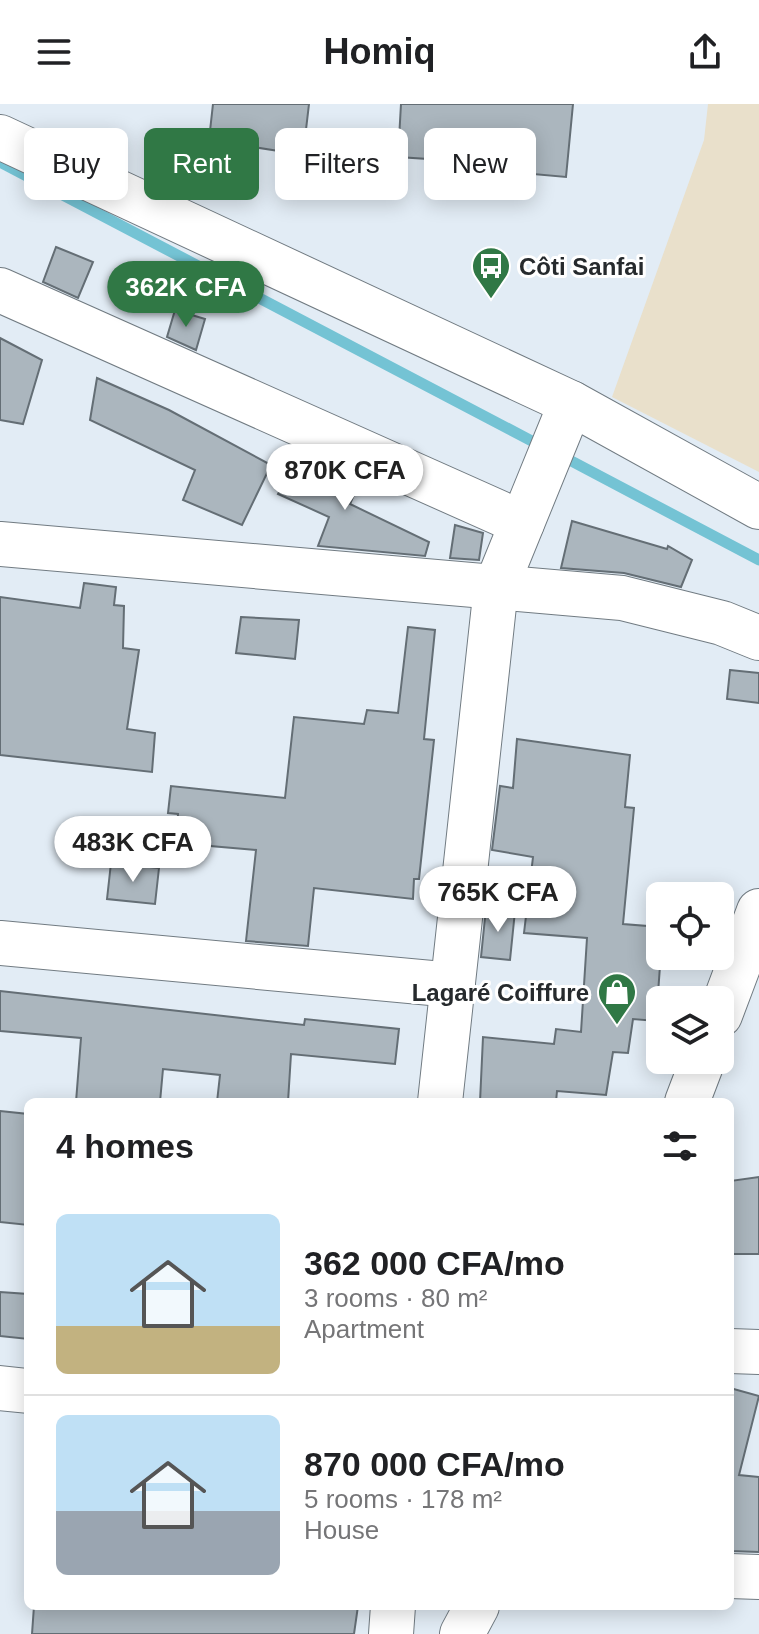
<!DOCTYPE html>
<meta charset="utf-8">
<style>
:root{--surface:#fff;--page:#f2f2f2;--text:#202124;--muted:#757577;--line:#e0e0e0;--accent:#307845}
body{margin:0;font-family:Helvetica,sans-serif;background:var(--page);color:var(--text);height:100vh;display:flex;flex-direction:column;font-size:30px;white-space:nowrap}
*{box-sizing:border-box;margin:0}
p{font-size:26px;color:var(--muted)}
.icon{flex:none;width:44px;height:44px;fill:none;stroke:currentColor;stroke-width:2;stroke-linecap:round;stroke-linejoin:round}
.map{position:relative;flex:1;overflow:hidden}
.drawer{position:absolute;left:24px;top:994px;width:710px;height:512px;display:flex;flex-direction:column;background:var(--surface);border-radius:12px;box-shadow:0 4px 20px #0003}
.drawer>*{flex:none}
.banner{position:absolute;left:24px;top:24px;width:712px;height:72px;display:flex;gap:16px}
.fabs{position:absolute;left:646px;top:778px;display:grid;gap:16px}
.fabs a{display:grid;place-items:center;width:88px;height:88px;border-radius:12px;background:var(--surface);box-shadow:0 4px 20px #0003;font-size:40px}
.price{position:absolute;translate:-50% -68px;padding:0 18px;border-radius:28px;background:#fff;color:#222;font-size:26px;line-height:52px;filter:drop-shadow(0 2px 4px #0008)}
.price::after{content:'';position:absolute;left:50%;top:48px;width:24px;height:18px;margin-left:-12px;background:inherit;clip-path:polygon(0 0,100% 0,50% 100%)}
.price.active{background:var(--accent);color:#fff}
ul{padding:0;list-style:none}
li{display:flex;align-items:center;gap:24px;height:200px;padding:0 32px}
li+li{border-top:2px solid var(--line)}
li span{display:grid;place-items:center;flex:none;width:224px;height:160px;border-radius:12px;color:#555}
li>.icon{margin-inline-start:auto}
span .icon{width:96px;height:96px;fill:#fffc;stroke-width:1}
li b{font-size:34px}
h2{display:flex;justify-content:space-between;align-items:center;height:96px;padding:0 32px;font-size:34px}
.chip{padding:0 28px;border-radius:12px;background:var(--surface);box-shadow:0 4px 20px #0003;font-size:28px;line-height:72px}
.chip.active{background:var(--accent);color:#fff}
header{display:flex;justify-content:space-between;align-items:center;height:104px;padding:0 32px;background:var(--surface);font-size:36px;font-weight:600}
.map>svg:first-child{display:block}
.commercial{fill:#e9e0cb}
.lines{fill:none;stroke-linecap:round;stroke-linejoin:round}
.stream{stroke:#74c3d4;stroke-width:11}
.building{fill:#abb6be;stroke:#646e75;stroke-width:2}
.minor-casing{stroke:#717b82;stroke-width:46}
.major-casing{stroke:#717b82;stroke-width:46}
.minor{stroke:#fff;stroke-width:44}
.major{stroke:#fff;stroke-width:44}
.labels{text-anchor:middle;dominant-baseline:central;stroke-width:6;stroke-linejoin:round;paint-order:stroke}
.poi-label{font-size:24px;font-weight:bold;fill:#262a2d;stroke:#fff;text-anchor:start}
</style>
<header><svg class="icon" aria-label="menu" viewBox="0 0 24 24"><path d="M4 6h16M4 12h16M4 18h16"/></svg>Homiq<svg class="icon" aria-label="share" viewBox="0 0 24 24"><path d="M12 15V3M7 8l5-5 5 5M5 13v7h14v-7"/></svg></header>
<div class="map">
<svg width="759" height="1530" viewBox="0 0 759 1530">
<rect width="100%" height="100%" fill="#e2ecf5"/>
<path class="commercial" d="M708,0H759V368L612,293L704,36Z"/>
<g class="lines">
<g class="stream">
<path d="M0,58L545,344"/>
<path d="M560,351L759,456"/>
</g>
</g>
<g class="building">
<path d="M213,0H309L305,34H296L291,49L209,36Z"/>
<path d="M401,0H573L566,73L443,62V56L398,53Z"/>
<path d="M56,143L93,158L78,194L43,178Z"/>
<path d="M175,206L205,215L196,246L167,233Z"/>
<path d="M0,234L42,256L23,320L0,316Z"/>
<path d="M97,274L169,306L271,361L242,421L183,396L195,366L90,316Z"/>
<path d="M300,349L359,379L350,400L429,438L425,452L318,442L329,413L278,390Z"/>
<path d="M572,417L667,445L668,442L692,456L681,483L624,469L561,464Z"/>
<path d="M455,421L483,429L479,456L450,454Z"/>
<path d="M84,479L116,483L114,501L124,502L123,544L139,546L127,625L155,629L152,668L0,651V493L80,504Z"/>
<path d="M241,513L299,516L295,555L236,549Z"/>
<path d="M408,523L435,526L424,635L434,636L419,775H414L413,795L314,784L308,842L246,837L256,746L176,739L178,710L168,709L171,682L285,694L294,613L364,620L367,606L398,609Z"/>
<path d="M730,566L759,569V599L727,595Z"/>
<path d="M517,635L630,651L625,703L634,704L623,820L660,823V862L656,917L633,915L628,949L613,948L606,991L557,987L556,998H480L483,933L554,940L556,925L581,928L587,834L524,829L533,753L492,746L500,682L513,684Z"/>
<path d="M111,759L159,764L155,800L107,795Z"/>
<path d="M486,804L515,807L510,856L481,853Z"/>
<path d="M0,887L304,921L305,915L399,925L395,960L291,950L288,998H217L220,971L163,965L160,998H76L81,934L0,927Z"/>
<path d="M0,1007L28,1010V1121L0,1118Z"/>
<path d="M759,1073V1150H730V1077Z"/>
<path d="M0,1188L28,1190V1235L0,1232Z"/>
<path d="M730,1284L759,1292L739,1371L759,1373V1448L730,1447Z"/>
<path d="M34,1502H358L354,1530H32Z"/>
</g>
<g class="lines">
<defs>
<g id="minor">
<path d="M0,186L522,419"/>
<path d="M0,440L622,494L722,519L759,534"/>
<path d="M0,839L453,881"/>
<path d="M440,998L496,483L571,299"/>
<path d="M730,1247L759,1248"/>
<path d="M0,1284L28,1287"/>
<path d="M730,1472L759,1473"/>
<path d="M391,1530L393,1502"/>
</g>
<g id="major">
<path d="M0,33L571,299L759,403"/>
<path d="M720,911L759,807"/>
<path d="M687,998L703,956"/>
<path d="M462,1530L477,1502"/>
</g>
</defs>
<use href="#minor" class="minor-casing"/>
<use href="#major" class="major-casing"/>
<use href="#minor" class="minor"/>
<use href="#major" class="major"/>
</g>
<defs>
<symbol id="bus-pin" viewBox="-11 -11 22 30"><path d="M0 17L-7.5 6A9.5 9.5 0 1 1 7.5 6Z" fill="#307845" stroke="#fff"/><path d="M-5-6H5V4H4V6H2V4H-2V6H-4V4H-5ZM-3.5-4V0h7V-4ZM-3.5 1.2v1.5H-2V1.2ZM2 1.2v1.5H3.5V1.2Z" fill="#fff"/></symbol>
<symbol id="shop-pin" viewBox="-11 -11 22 30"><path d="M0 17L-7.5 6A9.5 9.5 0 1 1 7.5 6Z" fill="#307845" stroke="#fff"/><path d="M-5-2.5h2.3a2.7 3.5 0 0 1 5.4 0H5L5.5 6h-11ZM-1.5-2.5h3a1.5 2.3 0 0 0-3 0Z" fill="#fff"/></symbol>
</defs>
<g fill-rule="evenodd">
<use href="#bus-pin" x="469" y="140" width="44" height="60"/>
<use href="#shop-pin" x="595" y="866" width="44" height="60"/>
</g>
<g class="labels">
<g class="poi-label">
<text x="519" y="162">Côti Sanfai</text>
<text x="589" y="888" text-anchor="end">Lagaré Coiffure</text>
</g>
</g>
</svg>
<div class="fabs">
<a><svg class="icon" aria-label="locate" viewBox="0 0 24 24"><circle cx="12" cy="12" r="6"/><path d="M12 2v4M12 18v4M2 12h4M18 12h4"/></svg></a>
<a><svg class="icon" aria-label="layers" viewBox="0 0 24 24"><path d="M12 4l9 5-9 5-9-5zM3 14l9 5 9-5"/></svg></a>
</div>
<b class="price active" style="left:186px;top:225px">362K CFA</b>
<b class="price" style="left:345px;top:408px">870K CFA</b>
<b class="price" style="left:133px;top:780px">483K CFA</b>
<b class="price" style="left:498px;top:830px">765K CFA</b>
<div class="banner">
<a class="chip">Buy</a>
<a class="chip active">Rent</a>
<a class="chip">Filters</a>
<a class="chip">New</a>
</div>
<section class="drawer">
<h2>4 homes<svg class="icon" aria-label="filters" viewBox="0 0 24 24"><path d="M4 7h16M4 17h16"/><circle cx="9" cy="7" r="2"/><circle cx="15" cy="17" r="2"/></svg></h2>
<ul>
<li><span style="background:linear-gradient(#bfe0f5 70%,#c2b280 0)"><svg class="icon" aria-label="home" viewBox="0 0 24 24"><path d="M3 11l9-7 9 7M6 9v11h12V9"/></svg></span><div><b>362 000 CFA/mo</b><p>3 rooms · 80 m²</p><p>Apartment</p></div></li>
<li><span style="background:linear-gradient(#bfe0f5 60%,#9aa5b1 0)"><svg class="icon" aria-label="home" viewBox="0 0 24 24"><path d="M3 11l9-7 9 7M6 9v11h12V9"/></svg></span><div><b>870 000 CFA/mo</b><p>5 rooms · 178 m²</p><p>House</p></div></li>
</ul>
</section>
</div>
